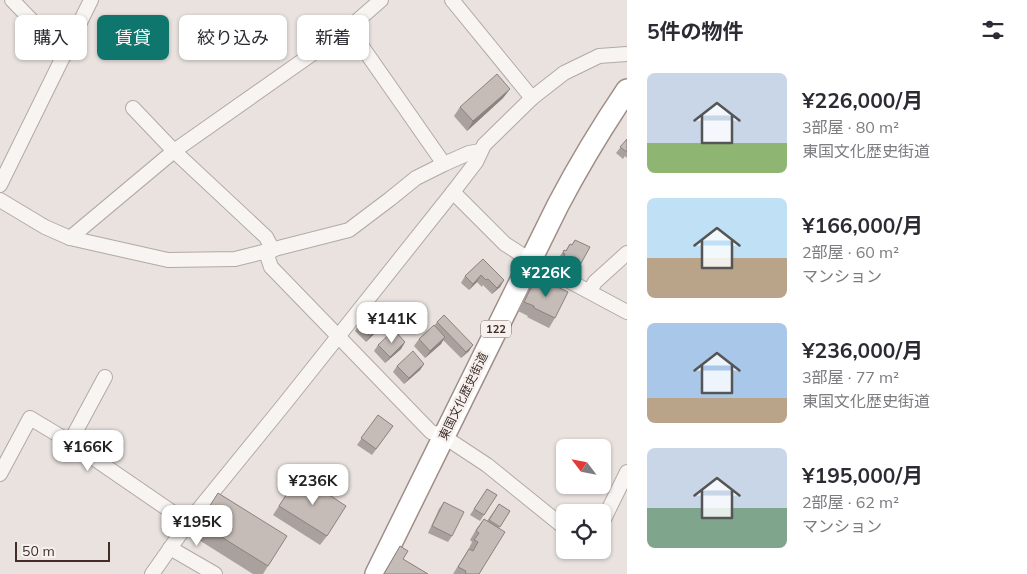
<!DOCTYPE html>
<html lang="ja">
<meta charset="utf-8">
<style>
:root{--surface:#fff;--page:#f7f7f7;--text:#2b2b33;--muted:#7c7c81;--accent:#0f766e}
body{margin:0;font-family:Mulish,"Noto Sans JP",sans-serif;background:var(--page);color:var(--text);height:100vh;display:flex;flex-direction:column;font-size:19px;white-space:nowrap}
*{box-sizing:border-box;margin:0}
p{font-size:16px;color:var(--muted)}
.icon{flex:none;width:28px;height:28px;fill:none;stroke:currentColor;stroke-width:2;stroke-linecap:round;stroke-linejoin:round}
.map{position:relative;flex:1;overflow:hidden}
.details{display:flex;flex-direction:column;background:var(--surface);width:400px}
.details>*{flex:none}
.hud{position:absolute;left:15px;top:15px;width:475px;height:45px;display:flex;gap:10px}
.needle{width:32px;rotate:302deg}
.tools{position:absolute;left:556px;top:439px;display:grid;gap:10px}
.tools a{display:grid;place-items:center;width:55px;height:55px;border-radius:8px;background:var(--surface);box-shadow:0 1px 4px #0004;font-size:25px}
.scale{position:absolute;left:15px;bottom:12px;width:95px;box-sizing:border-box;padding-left:5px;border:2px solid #402f28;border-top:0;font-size:14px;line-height:18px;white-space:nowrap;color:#402f28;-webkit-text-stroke:4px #f6f1ef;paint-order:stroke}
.price{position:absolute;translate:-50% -42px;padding:0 11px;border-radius:10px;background:#fff;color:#222;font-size:16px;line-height:32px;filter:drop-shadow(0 1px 2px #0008)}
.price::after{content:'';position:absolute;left:50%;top:30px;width:15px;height:11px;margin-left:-8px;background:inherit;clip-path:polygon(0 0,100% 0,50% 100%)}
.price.current{background:var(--accent);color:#fff}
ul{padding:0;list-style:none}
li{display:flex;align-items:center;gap:15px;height:125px;padding:0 20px}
li span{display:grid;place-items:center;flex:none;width:140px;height:100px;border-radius:8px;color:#555}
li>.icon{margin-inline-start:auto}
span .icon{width:60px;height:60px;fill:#fffc;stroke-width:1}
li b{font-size:21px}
h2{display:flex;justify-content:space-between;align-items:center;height:60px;padding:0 20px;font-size:21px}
.tag{padding:0 18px;border-radius:8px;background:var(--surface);box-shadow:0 1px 4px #0004;font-size:18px;line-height:45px}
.tag.current{background:var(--accent);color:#fff}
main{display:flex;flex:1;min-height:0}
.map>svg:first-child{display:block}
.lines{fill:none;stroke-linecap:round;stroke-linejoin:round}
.minor-casing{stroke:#b3a9a4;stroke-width:16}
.highway-casing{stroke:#9f8d87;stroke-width:24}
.minor{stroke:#f7f4f2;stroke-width:14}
.highway{stroke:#fff;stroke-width:21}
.wall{fill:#a9a19d}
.shaded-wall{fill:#8a8380}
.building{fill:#c5bbb7;stroke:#8a8380}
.labels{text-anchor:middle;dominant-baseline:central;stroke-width:5;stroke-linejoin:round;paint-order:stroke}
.shield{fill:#f6f1ef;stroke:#776964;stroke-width:1}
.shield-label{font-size:11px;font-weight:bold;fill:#402f28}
.street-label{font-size:12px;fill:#402f28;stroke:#f6f1ef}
</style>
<main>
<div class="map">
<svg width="627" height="574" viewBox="0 0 627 574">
<rect width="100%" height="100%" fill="#e9e2df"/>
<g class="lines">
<defs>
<g id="minor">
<path d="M12,0L65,55"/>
<path d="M452,0L532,98"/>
<path d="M349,28L444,164"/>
<path d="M133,108L174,151L266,237L273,250"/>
<path d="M0,185L91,0"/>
<path d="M453,192L505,244L530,260L627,312"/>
<path d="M0,200L45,227L70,238L168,260L235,259L349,230L390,199L416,178L444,164L469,153L480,151"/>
<path d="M70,238L174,151L349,28L381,0"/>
<path d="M266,252L271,267L431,432L443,436L487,465L565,528"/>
<path d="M590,291L595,282L627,253"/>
<path d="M70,442L105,377"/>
<path d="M0,474L30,418L70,442L188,523"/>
<path d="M602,523L627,472"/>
<path d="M170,548L215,574"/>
<path d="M152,574L190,520L286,402L453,192L476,162L484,145L532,98L564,73L599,56L627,54"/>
</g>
<path id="highway" d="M376,574L558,205C579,165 602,127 627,90"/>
</defs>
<use href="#minor" class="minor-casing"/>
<use href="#highway" class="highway-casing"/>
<use href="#minor" class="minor"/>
<use href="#highway" class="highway"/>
</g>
<g class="wall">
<path d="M510,89L503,98L467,131L454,116L460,107Z"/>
<path d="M627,139V158L625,156L623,159L616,153Z"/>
<path d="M575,240L579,267L574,274L558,265L561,261L558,259L564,250H566L570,244L572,245Z"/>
<path d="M483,259L504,280L500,287L492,294L483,285L482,287L477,282L469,290L461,283L465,276Z"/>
<path d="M536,278L546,284L547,282L555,318L549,328L527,317L528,316L518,311L529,288Z"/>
<path d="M437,322L469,351L461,358L443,340L441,344L425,358L414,346L419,339L434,326Z"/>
<path d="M359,324L381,327L366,342L355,331Z"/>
<path d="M405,342L401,349L385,363L374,351L378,345Z"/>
<path d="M424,364L420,370L404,384L393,372L397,366Z"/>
<path d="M378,415L393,426L372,455L357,445Z"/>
<path d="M299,475L327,536L320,545L273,515Z"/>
<path d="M487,489L497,495L480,521L470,515Z"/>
<path d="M218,493L268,566L263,574H253L191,535Z"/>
<path d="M444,502L452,536L448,542L428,533L439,509Z"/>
<path d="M499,504L510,511L499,528L479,574H453L468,550L472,542L470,540L477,528L484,519L487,521Z"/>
<path d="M400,546L403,559L428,574H383Z"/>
</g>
<g class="shaded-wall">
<path d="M510,89L503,98L467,131L473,121Z"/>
<path d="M481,275L477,282L469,290L473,284Z"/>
<path d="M504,280L500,287L492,294L497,288Z"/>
<path d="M385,321L381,327L366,342L370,336Z"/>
<path d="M445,337L441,344L425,358L430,351Z"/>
<path d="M405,342L401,349L385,363L390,357Z"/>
<path d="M473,345L469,351L461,358L466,352Z"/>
<path d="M424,364L420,370L404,384L409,378Z"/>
</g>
<g class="building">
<path d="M497,74L510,89L473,121L460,107Z"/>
<path d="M627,139V152L620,147Z"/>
<path d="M575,240L590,247L579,267L563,259L565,254L563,253L564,250L566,251L570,244L572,245Z"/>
<path d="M483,259L504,280L497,288L488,279L486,280L481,275L473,284L465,276Z"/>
<path d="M536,278L546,284L547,282L568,292L555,318L534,308V306L524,302Z"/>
<path d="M374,310L385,321L370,336L359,324Z"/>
<path d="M444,315L473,345L466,352L437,322Z"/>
<path d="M434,325L445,337L430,351L419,339Z"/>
<path d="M394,330L405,342L390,357L378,345Z"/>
<path d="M413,351L424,364L409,378L397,366Z"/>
<path d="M378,415L393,426L376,449L361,438Z"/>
<path d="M299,475L346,506L327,536L279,506Z"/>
<path d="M487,489L497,495L484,515L474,509Z"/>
<path d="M218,493L287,536L268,566L199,523Z"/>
<path d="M444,502L464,512L452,536L432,526Z"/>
<path d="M499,504L510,511L500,527L489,520Z"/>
<path d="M484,519L505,532L479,574H467L465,573L466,571L458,567L469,549L473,551L478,542L474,540L479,533L476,531Z"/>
<path d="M400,546L408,551L403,559L428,574H384Z"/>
</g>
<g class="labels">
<rect class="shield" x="481" y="320.5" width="30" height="17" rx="4"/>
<g class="shield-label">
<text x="496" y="329">122</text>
</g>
<g class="street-label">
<text transform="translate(463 396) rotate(-64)">東国文化歴史街道</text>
</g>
</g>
</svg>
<div class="tools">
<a><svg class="needle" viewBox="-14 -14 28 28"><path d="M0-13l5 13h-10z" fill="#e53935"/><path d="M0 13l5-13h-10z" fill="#7c7c81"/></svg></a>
<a><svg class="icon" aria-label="locate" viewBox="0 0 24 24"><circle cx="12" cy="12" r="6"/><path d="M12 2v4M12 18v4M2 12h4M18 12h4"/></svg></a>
</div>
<div class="scale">50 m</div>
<b class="price current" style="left:546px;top:298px">¥226K</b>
<b class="price" style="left:392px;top:344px">¥141K</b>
<b class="price" style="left:88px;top:472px">¥166K</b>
<b class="price" style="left:313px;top:506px">¥236K</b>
<b class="price" style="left:197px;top:547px">¥195K</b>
<div class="hud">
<a class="tag">購入</a>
<a class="tag current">賃貸</a>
<a class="tag">絞り込み</a>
<a class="tag">新着</a>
</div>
</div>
<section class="details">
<h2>5件の物件<svg class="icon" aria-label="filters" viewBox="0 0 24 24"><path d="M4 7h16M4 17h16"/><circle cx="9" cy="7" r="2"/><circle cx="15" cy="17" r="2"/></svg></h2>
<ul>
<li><span style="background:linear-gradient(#c9d6e8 70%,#8fb573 0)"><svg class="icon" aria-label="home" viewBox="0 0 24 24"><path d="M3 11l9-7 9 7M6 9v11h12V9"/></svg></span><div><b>¥226,000/月</b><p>3部屋 · 80 m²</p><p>東国文化歴史街道</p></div></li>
<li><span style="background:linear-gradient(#bfe0f5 60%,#b9a48a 0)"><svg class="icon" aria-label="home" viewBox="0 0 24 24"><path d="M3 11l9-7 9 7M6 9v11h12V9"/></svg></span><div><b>¥166,000/月</b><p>2部屋 · 60 m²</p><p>マンション</p></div></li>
<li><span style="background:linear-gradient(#a9c7e8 75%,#b9a48a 0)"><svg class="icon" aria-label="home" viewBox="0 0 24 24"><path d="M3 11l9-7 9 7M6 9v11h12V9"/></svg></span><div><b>¥236,000/月</b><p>3部屋 · 77 m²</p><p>東国文化歴史街道</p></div></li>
<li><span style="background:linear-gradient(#c9d6e8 60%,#7fa58c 0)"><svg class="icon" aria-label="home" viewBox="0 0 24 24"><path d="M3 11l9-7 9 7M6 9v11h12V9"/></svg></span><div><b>¥195,000/月</b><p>2部屋 · 62 m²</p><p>マンション</p></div></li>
</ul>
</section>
</main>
